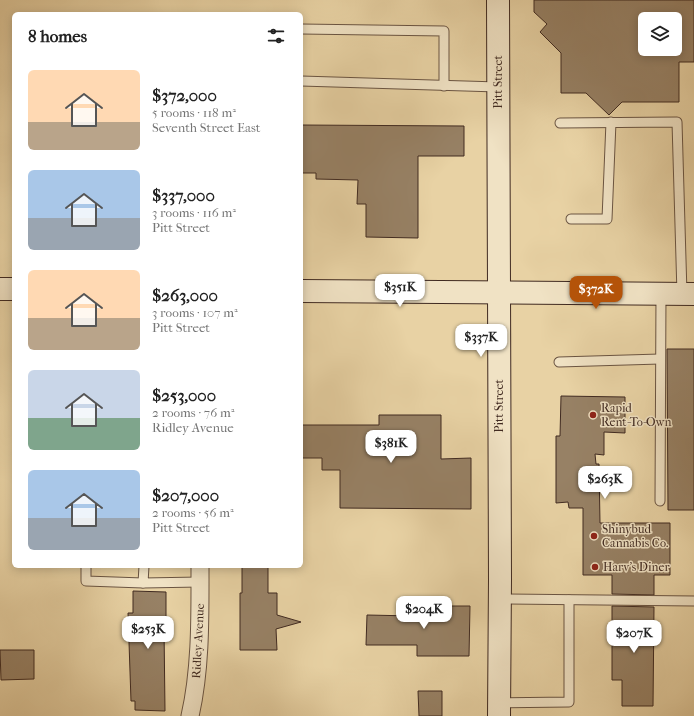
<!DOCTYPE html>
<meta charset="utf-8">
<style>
:root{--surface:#fff;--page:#f2f2f2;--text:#222;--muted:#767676;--accent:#b45309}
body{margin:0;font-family:"IM FELL French Canon",serif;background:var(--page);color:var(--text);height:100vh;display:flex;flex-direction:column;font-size:15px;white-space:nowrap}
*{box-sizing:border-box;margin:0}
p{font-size:13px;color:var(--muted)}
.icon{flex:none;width:22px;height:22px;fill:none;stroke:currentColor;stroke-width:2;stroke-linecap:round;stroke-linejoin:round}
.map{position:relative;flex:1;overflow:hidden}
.sheet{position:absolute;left:12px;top:12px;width:291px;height:556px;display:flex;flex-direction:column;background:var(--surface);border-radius:6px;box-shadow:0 2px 10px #0003}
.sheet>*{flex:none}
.controls{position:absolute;left:638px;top:12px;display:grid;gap:8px}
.controls a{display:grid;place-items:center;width:44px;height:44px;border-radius:6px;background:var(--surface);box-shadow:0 2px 10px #0003;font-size:20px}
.price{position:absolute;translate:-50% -34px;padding:0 9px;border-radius:8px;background:#fff;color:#222;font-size:13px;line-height:26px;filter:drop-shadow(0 1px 2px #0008)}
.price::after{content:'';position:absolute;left:50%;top:24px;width:12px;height:9px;margin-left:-6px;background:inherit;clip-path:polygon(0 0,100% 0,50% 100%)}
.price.current{background:var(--accent);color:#fff}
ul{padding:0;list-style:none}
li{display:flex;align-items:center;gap:12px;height:100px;padding:0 16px}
li span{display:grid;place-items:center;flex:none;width:112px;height:80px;border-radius:6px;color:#555}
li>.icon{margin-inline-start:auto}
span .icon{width:48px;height:48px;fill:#fffc;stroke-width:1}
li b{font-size:17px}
h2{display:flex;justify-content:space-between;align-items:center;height:48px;padding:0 16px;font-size:17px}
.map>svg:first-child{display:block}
.building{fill:#978165;stroke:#402a21;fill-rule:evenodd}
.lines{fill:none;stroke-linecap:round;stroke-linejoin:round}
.lane-casing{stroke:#6a5442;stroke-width:11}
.street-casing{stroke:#6a5442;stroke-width:19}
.secondary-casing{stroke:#402a21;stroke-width:24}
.lane{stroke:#f0e2c4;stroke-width:9}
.street{stroke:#f0e2c4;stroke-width:17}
.secondary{stroke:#f0e2c4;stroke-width:22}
.poi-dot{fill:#8f2418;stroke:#f0e2c4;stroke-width:1.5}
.labels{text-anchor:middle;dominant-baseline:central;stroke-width:3;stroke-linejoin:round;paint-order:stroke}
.street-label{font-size:12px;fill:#402a21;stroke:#f0e2c4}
.poi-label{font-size:12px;fill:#402a21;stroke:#f0e2c4;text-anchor:start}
</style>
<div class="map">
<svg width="694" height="716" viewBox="0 0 694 716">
<rect width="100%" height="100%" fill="#e8d2a4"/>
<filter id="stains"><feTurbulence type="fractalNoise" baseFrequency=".005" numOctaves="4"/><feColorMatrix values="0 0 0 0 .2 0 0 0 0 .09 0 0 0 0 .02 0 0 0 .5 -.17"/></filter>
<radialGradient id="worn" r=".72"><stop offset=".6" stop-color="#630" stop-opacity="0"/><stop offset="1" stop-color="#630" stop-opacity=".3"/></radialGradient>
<g class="building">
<path d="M534,0H694V62H679V102H622L609,115L586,93H561V53L540,32L547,24L534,12ZM645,19H675V49H645Z"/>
<path d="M301,125L464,126V156H418V238L366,237V204H357L358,180L316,179V173H301Z"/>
<path d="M667,349H694V510H668Z"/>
<path d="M561,396L625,397V433L604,432V455L595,454L596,464H599L600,523H670V575H654V595L612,594V575H583V508H569L568,502L556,503V436H560Z"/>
<path d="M379,415H441V459L471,458V509L340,508V470H322V458H301V425H379Z"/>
<path d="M242,566H268V593H277V615L301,622L276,629L277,650H240V593H242Z"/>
<path d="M133,591L166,592V628H164L165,711L135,710V701H131L128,613H133Z"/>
<path d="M413,601H434L435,606H470L469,656H417V645H366L367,615L413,616Z"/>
<path d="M612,606L654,607L653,706H622V680H612Z"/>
<path d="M0,650H34V679L1,680Z"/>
<path d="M418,691H442V716H419Z"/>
</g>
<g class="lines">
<defs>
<g id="lane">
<path d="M301,29L444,31V86"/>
<path d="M301,81L498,87"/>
<path d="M560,123L677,122L682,294"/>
<path d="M571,219H607L611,122"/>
<path d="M559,362L660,359"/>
<path d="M660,501L661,294"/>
<path d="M86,566V581L143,583"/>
<path d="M144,566L143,583L200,582"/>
<path d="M499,599L694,601"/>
<path d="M498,703L569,702V600"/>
</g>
<path id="street" d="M190,716C201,668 200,615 200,566"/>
<g id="secondary">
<path d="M498,0L500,579L499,716"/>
<path d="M0,289H14"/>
<path d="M301,291L694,294"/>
</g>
</defs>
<use href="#lane" class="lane-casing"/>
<use href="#street" class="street-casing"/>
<use href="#secondary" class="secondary-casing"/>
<use href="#lane" class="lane"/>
<use href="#street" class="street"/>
<use href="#secondary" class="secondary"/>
</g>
<g class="poi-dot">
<circle cx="593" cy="415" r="4"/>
<circle cx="594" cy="536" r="4"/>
<circle cx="595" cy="567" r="4"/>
</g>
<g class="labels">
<g class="street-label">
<text transform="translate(498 82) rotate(-90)">Pitt Street</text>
<text transform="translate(499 406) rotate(-90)">Pitt Street</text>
<text transform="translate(198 641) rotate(-87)">Ridley Avenue</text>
</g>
<g class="poi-label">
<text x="601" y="408">Rapid<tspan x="601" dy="14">Rent-To-Own</tspan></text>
<text x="602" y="529">Shinybud<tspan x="602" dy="14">Cannabis Co.</tspan></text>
<text x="603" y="567">Harv's Diner</text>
</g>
</g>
<rect width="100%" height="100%" filter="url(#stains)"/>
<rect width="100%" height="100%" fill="url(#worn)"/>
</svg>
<div class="controls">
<a><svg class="icon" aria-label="layers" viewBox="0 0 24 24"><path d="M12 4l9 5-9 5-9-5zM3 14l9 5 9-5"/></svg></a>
</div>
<b class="price" style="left:400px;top:308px">$351K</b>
<b class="price current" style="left:596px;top:310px">$372K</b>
<b class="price" style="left:481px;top:358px">$337K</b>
<b class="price" style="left:391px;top:464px">$381K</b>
<b class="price" style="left:605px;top:500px">$263K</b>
<b class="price" style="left:424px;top:630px">$204K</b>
<b class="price" style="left:148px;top:650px">$253K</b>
<b class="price" style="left:634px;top:654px">$207K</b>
<section class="sheet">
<h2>8 homes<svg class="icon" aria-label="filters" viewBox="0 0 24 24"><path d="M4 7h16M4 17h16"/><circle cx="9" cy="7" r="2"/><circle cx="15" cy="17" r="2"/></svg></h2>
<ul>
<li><span style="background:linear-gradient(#ffd9b3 65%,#b9a48a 0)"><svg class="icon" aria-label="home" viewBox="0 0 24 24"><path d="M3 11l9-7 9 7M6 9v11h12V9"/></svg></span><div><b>$372,000</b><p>5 rooms · 118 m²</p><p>Seventh Street East</p></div></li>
<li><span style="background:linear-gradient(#a9c7e8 60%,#9aa5b1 0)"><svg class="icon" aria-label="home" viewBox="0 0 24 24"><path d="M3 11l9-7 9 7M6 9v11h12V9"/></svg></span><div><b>$337,000</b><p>3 rooms · 116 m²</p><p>Pitt Street</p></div></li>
<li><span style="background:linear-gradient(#ffd9b3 60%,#b9a48a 0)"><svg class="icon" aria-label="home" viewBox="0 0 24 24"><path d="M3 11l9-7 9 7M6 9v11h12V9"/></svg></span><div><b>$263,000</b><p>3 rooms · 107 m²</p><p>Pitt Street</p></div></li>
<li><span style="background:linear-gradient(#c9d6e8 60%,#7fa58c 0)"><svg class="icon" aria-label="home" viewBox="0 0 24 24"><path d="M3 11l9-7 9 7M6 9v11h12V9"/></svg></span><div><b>$253,000</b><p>2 rooms · 76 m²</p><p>Ridley Avenue</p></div></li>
<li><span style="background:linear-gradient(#a9c7e8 60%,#9aa5b1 0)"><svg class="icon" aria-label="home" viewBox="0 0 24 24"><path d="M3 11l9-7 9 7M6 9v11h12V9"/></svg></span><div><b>$207,000</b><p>2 rooms · 56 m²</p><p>Pitt Street</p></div></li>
</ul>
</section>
</div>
